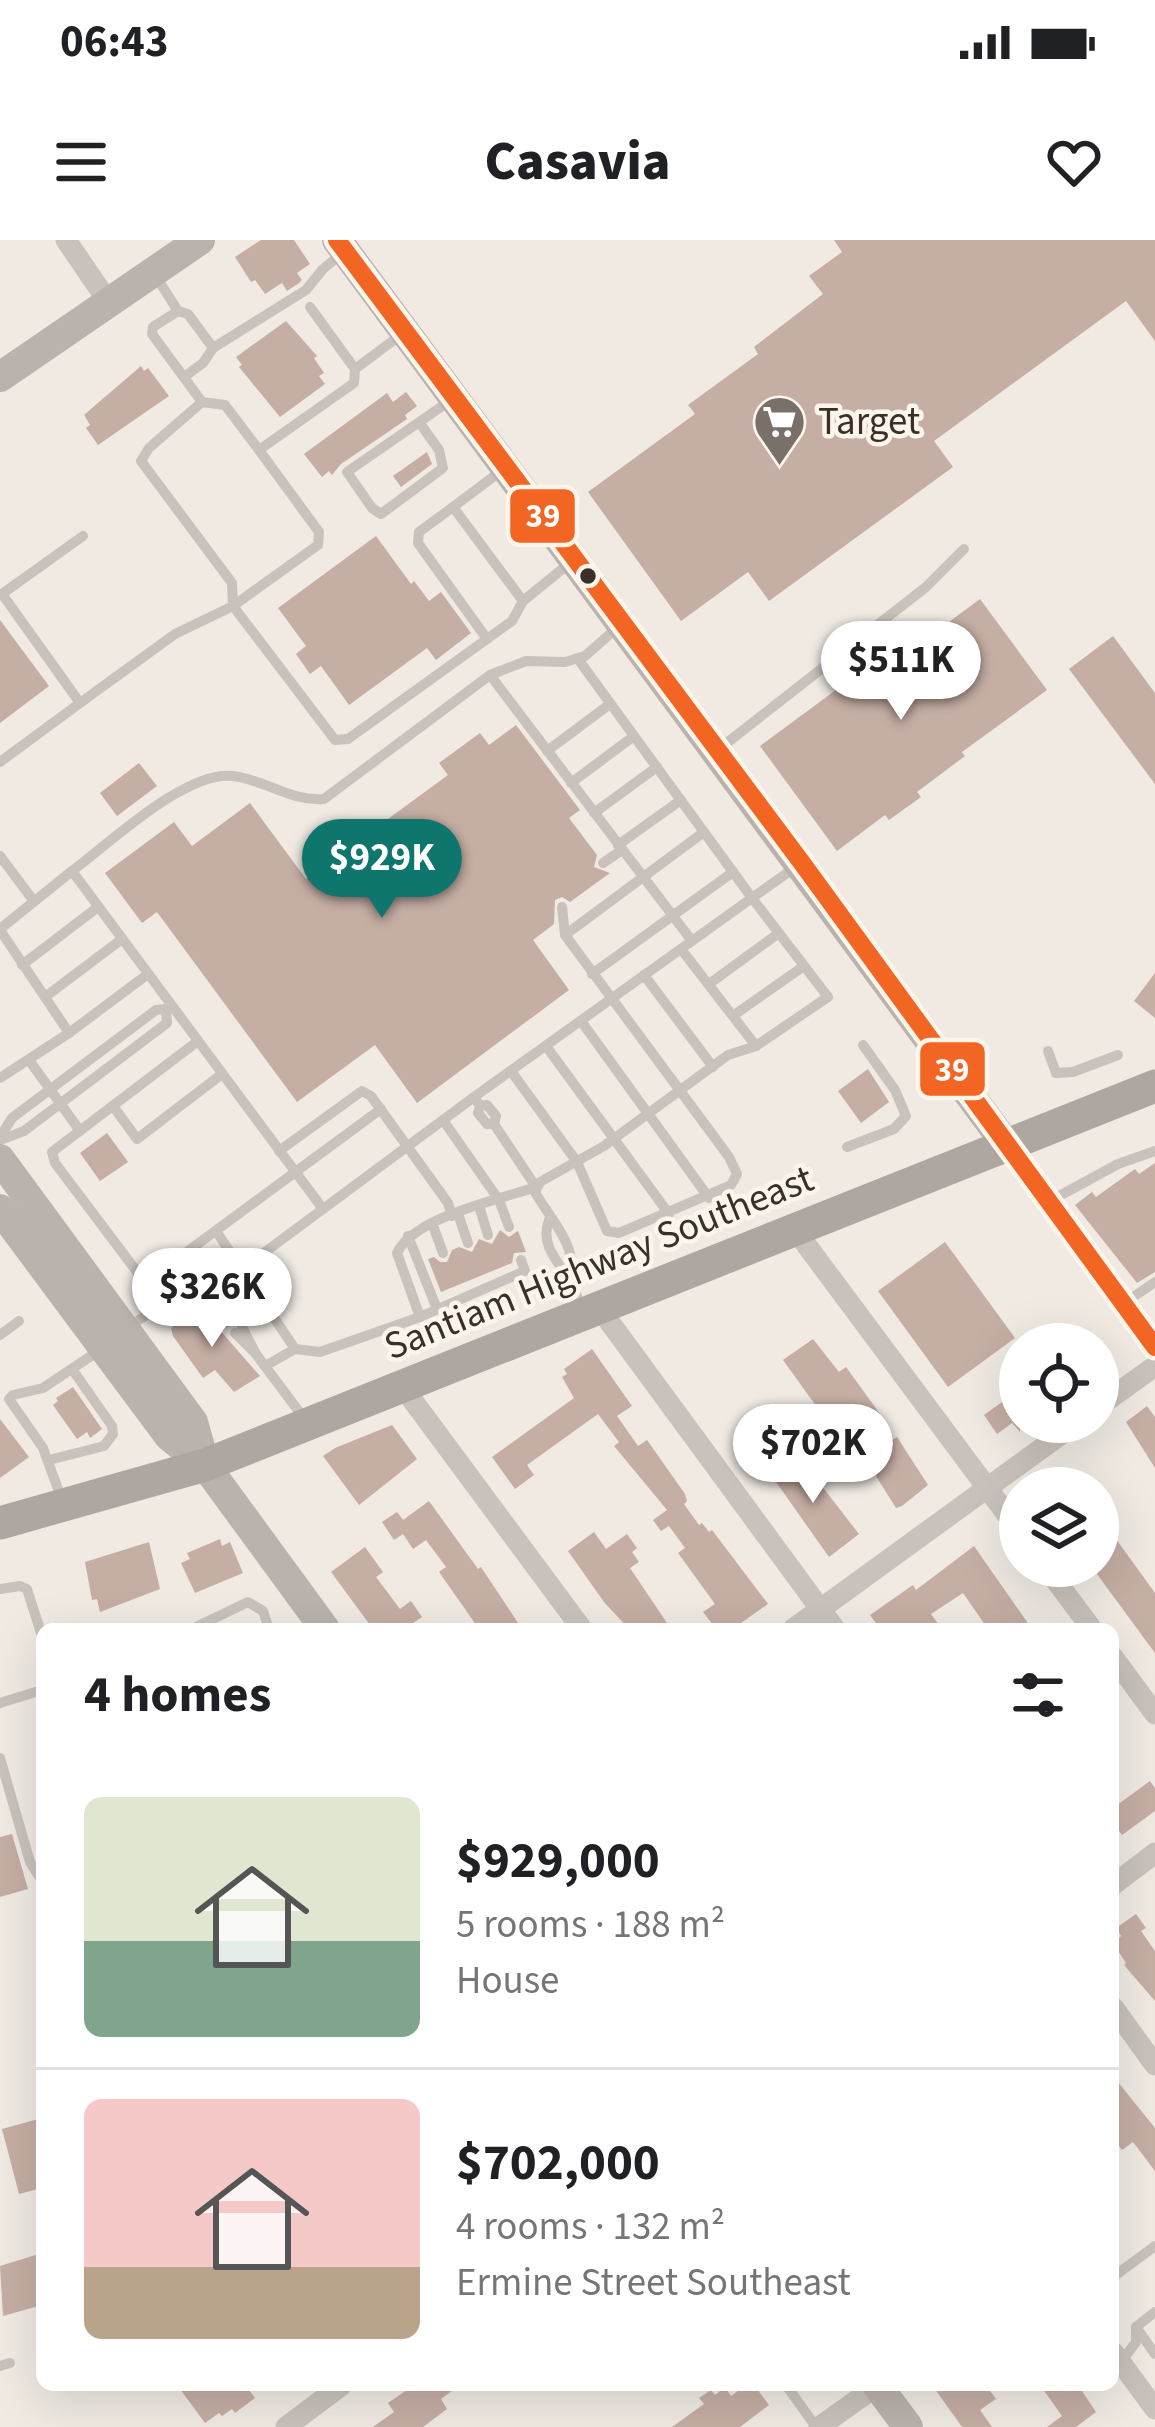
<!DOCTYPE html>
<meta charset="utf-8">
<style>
:root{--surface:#fff;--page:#f2f2f2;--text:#202124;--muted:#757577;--line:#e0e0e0;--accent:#0f766e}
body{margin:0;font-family:"Source Sans 3",sans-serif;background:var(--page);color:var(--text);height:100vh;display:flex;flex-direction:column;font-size:45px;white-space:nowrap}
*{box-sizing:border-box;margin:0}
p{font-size:39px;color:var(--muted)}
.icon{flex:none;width:66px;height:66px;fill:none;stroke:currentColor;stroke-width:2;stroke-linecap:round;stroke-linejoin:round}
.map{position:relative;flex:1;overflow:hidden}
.sheet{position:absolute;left:36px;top:1383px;width:1083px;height:768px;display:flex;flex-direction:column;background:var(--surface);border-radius:18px;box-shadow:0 12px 48px #0002}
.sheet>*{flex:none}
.tools{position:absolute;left:999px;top:1083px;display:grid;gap:24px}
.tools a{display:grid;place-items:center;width:120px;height:120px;border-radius:50%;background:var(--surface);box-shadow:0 12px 48px #0002;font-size:60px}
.price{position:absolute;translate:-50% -102px;padding:0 27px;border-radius:42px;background:#fff;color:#222;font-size:39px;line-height:78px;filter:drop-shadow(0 3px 6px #0008)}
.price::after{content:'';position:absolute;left:50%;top:72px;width:36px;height:27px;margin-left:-18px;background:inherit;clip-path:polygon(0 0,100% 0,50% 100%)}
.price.current{background:var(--accent);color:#fff}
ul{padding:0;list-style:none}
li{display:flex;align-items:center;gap:36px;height:300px;padding:0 48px}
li+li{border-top:3px solid var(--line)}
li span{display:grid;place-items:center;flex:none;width:336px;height:240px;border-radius:18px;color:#555}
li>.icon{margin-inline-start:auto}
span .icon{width:144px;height:144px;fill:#fffc;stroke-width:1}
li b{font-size:51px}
h2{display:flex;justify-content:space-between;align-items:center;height:144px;padding:0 48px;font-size:51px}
.status{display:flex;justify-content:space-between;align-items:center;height:84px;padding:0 60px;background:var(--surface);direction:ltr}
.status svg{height:33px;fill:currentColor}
header{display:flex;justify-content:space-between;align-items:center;height:156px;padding:0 48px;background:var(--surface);font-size:54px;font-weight:800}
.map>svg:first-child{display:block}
.building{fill:#c5aea4}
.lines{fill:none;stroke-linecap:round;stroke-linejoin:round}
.lane{stroke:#c9c2bc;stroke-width:10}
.street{stroke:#c9c2bc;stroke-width:21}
.secondary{stroke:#bab2ac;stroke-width:30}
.primary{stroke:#aea7a1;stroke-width:33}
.bus-1-casing{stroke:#fcf5ec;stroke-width:27}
.bus-1{stroke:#f26522;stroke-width:18}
.bus-dot{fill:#3b2f29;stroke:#fcf5ec;stroke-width:4.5}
.labels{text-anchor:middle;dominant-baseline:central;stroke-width:9;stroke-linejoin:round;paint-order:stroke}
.poi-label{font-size:39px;fill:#3b2f29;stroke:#fcf5ec;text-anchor:start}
.street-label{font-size:39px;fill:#3b2f29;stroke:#fcf5ec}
.line-badge{stroke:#fcf5ec;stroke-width:4.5}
.badge-label{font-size:33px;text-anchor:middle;font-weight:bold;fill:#fff}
</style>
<div class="status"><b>06:43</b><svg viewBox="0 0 49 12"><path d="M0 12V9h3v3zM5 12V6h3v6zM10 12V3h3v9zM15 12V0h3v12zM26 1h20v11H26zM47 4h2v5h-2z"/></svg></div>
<header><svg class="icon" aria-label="menu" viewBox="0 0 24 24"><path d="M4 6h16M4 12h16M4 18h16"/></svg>Casavia<svg class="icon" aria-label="heart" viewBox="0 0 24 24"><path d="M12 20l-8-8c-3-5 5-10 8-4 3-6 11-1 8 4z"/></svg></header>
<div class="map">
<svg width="1155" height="2187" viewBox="0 0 1155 2187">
<rect width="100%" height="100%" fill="#f0eae3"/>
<g class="building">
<path d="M261,0H294L310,24L297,33L302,40L299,43L287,51L282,43L265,54L255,40L251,42L235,17Z"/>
<path d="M834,0H1155V101L1126,61L934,201L953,227L769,361L748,332L681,381L588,252L695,174L688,165L758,114L754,107L823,54L809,36L842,12Z"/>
<path d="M286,81L317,116L314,118L324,133L319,136L325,144L280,177L239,127L242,125L236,117Z"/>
<path d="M141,126L144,131L148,128L169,156L98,205L86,188L90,185L84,175Z"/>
<path d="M406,152L417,166L405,175L407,179L341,224L332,235L329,231L322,237L304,214L387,153L393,162Z"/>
<path d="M427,212L432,224L401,247L393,236Z"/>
<path d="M376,296L411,344L414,341L429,361L441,352L471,393L436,420L427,408L349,465L321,426L310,434L296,414L306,406L278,368Z"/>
<path d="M980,359L1047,450L962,512L965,516L917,552L921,557L889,580L885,575L837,611L760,506L863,430L853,416L881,394L899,419Z"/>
<path d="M0,380L49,446L0,483Z"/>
<path d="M1113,396L1155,453V544L1069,429Z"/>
<path d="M516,485L580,570L569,578L597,615L594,627L610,633L570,662L562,657L555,660L554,684L533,700L569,750L417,863L375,805L297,862L157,672L142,683L105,633L174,582L192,606L250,563L306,639L448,535L439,523L480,493L489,505Z"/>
<path d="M139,523L157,546L117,576L100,553Z"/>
<path d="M1155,733V778L1134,761Z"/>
<path d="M868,829L889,862L861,883L838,851Z"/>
<path d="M107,893L128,922L100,941L80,913Z"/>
<path d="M1155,923V1032L1137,1043L1075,965L1092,952L1096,957L1135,929L1139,934Z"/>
<path d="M500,990L509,997L518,991L526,1012L514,1013L512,1023L441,1052L428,1019L434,1017L440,1022H447L452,1010L459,1007L472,1012L479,999L492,1004Z"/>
<path d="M945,1002L1015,1098L948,1147L878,1051Z"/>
<path d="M203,1064L218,1088L260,1136L234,1152L215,1130L203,1138L173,1096L171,1088Z"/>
<path d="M813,1099L839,1132L846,1127L880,1174L874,1178L891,1201L897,1197L928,1245L902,1266L896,1268L861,1212L845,1225L823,1195L832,1188L783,1120Z"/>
<path d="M592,1109L632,1166L617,1176L638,1206L647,1200L685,1254L687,1261L684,1264L699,1285L702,1283L709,1292L712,1290L768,1364L741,1383L745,1389H716L703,1372L715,1364L678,1313L685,1308L669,1286L661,1291L653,1280L667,1270L614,1206L619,1202L598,1174L527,1225L534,1235L515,1249L492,1217L574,1158L562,1137L567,1134L564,1129Z"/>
<path d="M73,1147L102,1189L90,1198L87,1192L77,1199L53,1165L58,1161L56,1158Z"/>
<path d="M1020,1149V1192L1012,1183L997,1194L984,1175Z"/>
<path d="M1147,1166L1155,1177V1228L1126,1182Z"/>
<path d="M0,1179L29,1217L0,1238Z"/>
<path d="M392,1185L417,1219L359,1265L323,1216L335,1208Z"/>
<path d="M782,1211L809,1246L817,1240L859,1294L829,1317L764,1225Z"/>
<path d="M429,1261L478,1329L481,1327L522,1389H479L439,1332L446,1327L426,1300L413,1309L403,1294L394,1300L382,1282L397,1272L403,1280Z"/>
<path d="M1098,1274L1155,1353V1413L1091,1326H1098Z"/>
<path d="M594,1292L606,1309L627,1294L637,1308L632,1312L639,1322L630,1328L671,1389H629L604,1362L568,1311Z"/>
<path d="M220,1299L222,1306L230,1302L243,1333L195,1353L181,1323L190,1319L187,1313Z"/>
<path d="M149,1302L160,1349L100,1372L97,1359L92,1360L85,1322Z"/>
<path d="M974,1306L1032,1389H988L963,1353L931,1374L942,1389H880L870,1375L913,1345L916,1350Z"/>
<path d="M365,1307L383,1332L376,1337L400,1369L411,1361L422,1377L404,1389H373L331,1332Z"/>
<path d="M1150,1541L1155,1548V1571L1122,1595L1113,1582V1568Z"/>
<path d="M12,1594L28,1649L0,1657V1597Z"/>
<path d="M1136,1674L1146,1688L1141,1691L1155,1711V1761L1124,1725L1126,1723L1113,1703L1121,1696L1116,1688Z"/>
<path d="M1113,1836L1155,1888V1931L1133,1902L1122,1910L1113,1898Z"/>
<path d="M42,1878V1948L19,1954L2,1889Z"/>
<path d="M42,2013V2065L3,2076L0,2026Z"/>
<path d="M177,2145H245L255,2158L235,2173L232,2169L222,2176L219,2173L205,2183Z"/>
<path d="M414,2145H460L441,2159L447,2169L423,2187H373L394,2172L388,2163Z"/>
<path d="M746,2145H754L769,2165L740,2187H672L704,2164L699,2158L711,2150L715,2155L725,2147L731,2156Z"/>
<path d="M932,2145H986L996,2159L980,2170L992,2187H962Z"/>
<path d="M1040,2145H1078L1096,2172L1076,2187H1047L1062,2176Z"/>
</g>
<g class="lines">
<g class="lane">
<path d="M155,35L178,71L153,87L152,94L202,162L225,165L259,210"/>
<path d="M310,67L355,129L402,94"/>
<path d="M178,71L188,74L213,108L203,123L184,137"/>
<path d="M213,108L306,50L323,29L345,11"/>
<path d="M202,162L149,208L141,221L232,343L233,366L335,500L348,499L512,381L523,361L571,322"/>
<path d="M419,182L439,210L443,228L381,274L372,268L347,232L451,160"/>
<path d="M501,231L453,267L523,361"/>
<path d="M453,267L419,292L418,303L487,399"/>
<path d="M490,435L692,701"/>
<path d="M80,463L175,394L233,366L318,305L319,292L259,210L354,143L355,129"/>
<path d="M719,509L926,347L964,309"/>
<path d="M547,511L610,464"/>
<path d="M0,522L80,463L2,354L83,296"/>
<path d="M571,543L634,496"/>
<path d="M594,573L657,527"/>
<path d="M618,605L681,560"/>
<path d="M0,616L33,660"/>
<path d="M603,623L622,610"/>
<path d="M562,667L565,695"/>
<path d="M0,689L72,631"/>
<path d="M0,690L69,793L0,838"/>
<path d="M681,709L756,806"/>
<path d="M22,725L98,667"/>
<path d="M592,734L733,632"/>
<path d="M644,735L713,827"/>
<path d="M709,744L779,693"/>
<path d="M45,757L122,699"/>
<path d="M734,775L804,726"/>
<path d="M581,781L709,958"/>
<path d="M69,793L148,734"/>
<path d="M546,806L669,974"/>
<path d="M1048,811L1056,833L1073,832L1118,815"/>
<path d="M29,820L80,891"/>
<path d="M511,831L577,922L607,991L619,993L731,945L737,934L729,917L565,695L704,592"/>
<path d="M113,866L137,899L222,834"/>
<path d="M480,866L487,865L496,876L494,884H487L478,873L480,866L474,857L752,658L578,419"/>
<path d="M443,880L499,960L509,987"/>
<path d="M0,897L12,878L156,770L173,768"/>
<path d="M0,900L24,891L167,783L166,771"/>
<path d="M847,907L894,889L906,876L895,850L863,805"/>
<path d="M279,911L362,851L371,856L448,963L452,976"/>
<path d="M1050,961L1118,924L1155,911"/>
<path d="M479,966L488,995"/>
<path d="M323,969L474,857"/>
<path d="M458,974L468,1003"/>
<path d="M549,980C539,1006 560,1023 571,1043C576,1052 579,1063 583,1072"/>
<path d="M432,983L443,1013"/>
<path d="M216,991L295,1109"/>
<path d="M408,996L437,1069"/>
<path d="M242,1029L323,969L72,631C110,603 186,530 233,536C266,540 291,562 324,559L490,435L526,421L565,422L585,416L619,386"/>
<path d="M201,1037L234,1076"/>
<path d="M569,1038C580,1007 549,978 535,952L540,942L604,906L728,815L756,806L828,757L752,658L797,626"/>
<path d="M146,1042L381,869"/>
<path d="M213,1054V1063L226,1082"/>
<path d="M1123,1064L1155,1042"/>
<path d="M162,1065L55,923L52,912L198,801"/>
<path d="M420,1077L525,1031L521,1020"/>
<path d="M129,1087L201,1037L185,1014"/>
<path d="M242,1087L256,1114L306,1181"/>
<path d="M235,1093L256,1114"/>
<path d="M0,1095L19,1081"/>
<path d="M265,1126L295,1109L320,1112L420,1077L397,1013C414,977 498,960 536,947L494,884"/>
<path d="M49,1220L104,1206L113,1194L112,1186L72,1129"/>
<path d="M62,1260L43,1208L9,1159L13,1155L43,1148L100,1110"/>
<path d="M0,1349L20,1346L27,1349L42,1396"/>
<path d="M192,1389L248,1362L263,1371L269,1389"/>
<path d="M0,1463L42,1450"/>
<path d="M0,1518L30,1622L42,1641"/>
<path d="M1113,2037L1155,2006"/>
<path d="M1136,2087L1155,2114"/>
<path d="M1122,2121L1136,2102V2087L1155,2072"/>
<path d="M0,2126L10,2123"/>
<path d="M786,2145L816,2187"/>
</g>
<g class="street">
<path d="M66,0L109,63"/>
<path d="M1006,904L1155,1107"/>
<path d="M796,991L1020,1292"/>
<path d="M600,1069L835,1389"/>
<path d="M402,1146L582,1389"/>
<path d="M1098,1167L1155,1126"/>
<path d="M1045,1326L1092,1389"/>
<path d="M793,1389L1078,1182"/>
<path d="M1113,1417L1155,1474"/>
<path d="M1113,1645L1155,1613"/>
<path d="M1113,1767L1155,1825"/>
<path d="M1113,2112L1155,2169"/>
<path d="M286,2187L342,2145"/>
<path d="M819,2187L877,2146"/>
</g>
<g class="secondary">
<path d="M337,0L1006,904"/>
<path d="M0,137L200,0"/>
<path d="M0,919L193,1182L205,1225"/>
<path d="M0,969L169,1196L205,1225L325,1389"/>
<path d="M877,2145L908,2187"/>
</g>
<path class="primary" d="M0,1283L205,1225L1155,846"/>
<defs>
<path id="bus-1" d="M337,0L802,623L1155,1107"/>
</defs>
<use href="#bus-1" class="bus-1-casing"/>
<use href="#bus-1" class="bus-1"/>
</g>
<defs>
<symbol id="supermarket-pin" viewBox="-11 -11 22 30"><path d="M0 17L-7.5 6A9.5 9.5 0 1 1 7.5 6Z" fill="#7a706a" stroke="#fcf5ec"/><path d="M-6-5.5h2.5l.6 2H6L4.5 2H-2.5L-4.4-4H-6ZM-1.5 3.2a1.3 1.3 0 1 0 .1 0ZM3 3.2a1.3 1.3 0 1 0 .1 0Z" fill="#fff"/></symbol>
</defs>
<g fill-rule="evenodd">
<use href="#supermarket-pin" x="750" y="152" width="59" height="81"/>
</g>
<circle class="bus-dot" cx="588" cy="336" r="10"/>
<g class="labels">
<g class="poi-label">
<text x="818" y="182">Target</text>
</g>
<g class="street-label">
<text transform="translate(599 1023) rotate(-22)">Santiam Highway Southeast</text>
</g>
</g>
<g class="line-badge">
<rect x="508" y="247" width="69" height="58" rx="12" fill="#f26522"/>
<rect x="918" y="800" width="69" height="58" rx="12" fill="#f26522"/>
</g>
<g class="badge-label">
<text x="543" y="287">39</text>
<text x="952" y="841">39</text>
</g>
</svg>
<div class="tools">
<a><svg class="icon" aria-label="locate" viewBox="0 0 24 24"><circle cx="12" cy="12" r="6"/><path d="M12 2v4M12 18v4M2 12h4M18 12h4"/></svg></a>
<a><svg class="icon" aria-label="layers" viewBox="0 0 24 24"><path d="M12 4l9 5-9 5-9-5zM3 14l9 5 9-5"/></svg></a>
</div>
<b class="price" style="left:901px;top:483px">$511K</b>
<b class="price current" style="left:382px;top:681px">$929K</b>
<b class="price" style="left:212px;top:1110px">$326K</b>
<b class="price" style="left:813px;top:1266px">$702K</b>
<section class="sheet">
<h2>4 homes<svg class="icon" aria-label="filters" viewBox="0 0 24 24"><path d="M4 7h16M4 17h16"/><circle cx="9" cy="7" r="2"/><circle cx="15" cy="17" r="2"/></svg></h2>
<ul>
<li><span style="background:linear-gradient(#dfe7d0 60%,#7fa58c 0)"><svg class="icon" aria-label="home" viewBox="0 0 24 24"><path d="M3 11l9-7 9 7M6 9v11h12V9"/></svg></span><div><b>$929,000</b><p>5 rooms · 188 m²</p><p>House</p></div></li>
<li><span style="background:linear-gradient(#f6c9c9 70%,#b9a48a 0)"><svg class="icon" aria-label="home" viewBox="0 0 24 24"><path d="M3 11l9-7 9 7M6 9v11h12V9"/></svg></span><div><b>$702,000</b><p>4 rooms · 132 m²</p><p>Ermine Street Southeast</p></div></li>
</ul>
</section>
</div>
